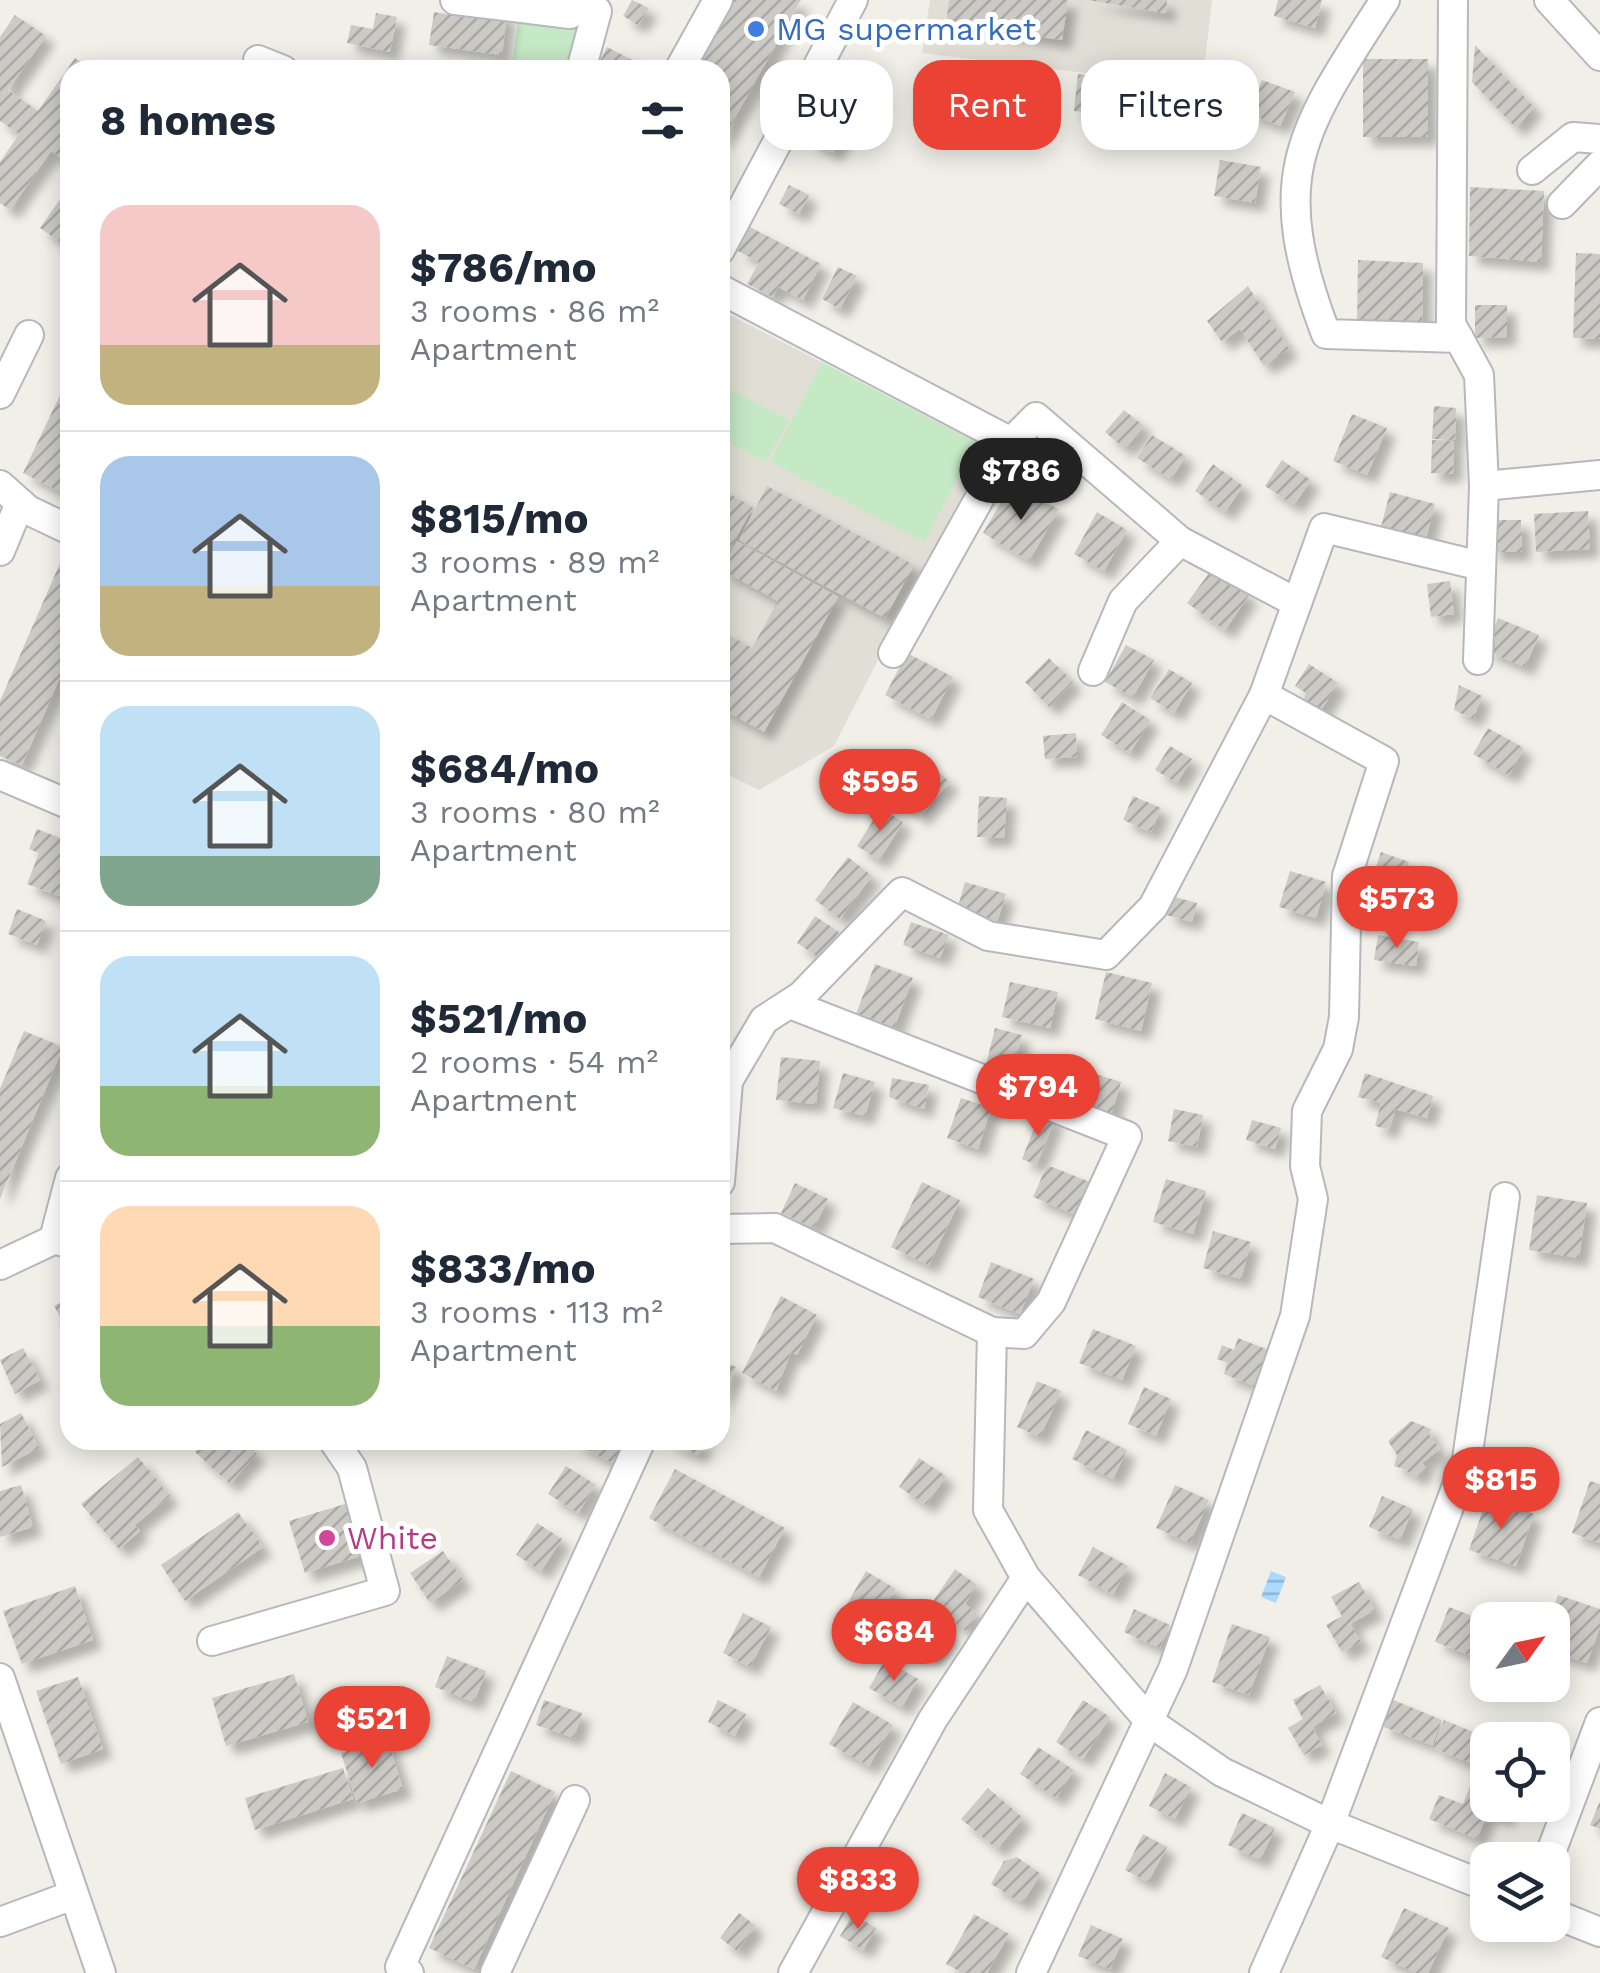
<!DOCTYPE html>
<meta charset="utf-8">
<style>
:root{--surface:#fff;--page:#f6f6f7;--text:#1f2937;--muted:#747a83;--line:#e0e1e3;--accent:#ea4335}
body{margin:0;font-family:"Work Sans",sans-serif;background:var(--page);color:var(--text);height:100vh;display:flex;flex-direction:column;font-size:38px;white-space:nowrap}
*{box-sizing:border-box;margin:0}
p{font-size:32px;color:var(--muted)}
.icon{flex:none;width:55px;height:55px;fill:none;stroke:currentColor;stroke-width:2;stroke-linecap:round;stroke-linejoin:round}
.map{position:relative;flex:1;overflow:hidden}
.details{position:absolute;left:60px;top:60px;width:670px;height:1390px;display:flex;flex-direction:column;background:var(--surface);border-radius:30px;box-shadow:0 5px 25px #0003}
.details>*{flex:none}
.banner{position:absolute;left:760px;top:60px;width:690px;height:90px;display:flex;gap:20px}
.needle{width:65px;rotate:57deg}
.tools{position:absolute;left:1470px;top:1602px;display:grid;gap:20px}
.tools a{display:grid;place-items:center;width:100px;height:100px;border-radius:20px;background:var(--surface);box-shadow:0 5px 25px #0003;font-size:50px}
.price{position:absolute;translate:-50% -85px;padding:0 22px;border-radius:35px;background:var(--accent);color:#fff;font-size:32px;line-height:65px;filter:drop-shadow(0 2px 5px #0008)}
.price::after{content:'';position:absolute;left:50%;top:60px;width:30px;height:22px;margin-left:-15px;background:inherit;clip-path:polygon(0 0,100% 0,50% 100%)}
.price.on{background:#222;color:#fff}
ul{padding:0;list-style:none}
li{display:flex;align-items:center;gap:30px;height:250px;padding:0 40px}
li+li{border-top:2px solid var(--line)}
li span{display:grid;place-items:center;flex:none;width:280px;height:200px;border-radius:30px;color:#555}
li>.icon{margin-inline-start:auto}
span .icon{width:120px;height:120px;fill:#fffc;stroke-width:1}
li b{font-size:42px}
h2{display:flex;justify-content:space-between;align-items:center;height:120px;padding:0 40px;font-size:42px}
.tag{padding:0 35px;border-radius:30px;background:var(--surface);box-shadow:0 5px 25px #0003;font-size:35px;line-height:90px}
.tag.on{background:var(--accent);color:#fff}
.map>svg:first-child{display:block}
.education{fill:#e1ded6}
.green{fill:#c5e8c5}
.water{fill:url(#water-rules)}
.building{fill:url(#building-hatch);filter:url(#shadow)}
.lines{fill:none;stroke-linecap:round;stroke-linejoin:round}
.minor-casing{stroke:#b5b8bc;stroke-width:32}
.minor{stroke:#fff;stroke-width:28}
.shop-dot{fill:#3f7fe0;stroke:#fff;stroke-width:4}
.hotel-dot{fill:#d1479c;stroke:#fff;stroke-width:4}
.labels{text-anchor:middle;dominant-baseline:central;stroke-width:10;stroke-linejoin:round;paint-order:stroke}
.shop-label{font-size:32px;fill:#366cbe;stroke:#fff;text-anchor:start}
.hotel-label{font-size:32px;fill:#b23c85;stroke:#fff;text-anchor:start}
</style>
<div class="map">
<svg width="1600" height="1973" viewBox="0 0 1600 1973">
<defs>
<pattern id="water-rules" width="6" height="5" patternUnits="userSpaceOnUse" patternTransform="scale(2.5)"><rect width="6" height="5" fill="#aadaff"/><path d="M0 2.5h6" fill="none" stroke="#8eb4d2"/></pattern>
<pattern id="building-hatch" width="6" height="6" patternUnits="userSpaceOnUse" patternTransform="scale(2.5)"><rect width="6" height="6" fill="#cccac5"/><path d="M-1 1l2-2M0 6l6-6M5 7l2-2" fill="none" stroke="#a9a8a4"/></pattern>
<filter id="shadow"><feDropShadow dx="9" dy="9" stdDeviation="5" flood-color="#0004"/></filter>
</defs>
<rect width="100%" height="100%" fill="#f1efe8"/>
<g class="education">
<path d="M930,0H1212L1202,87L922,53Z"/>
<path d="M720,310L987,447L834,746L759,790L720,771Z"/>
</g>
<g class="green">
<path d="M519,15L591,26L574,70H511Z"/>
<path d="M822,362L976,443L924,542L770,462Z"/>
<path d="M720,384L789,420L766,462L720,438Z"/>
</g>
<path class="water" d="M1271,1571L1286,1577L1276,1603L1261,1597Z"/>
<g class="building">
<path d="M632,0L649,8L638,25L623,16Z"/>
<path d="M731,0H801L720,144V70H692Z"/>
<path d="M949,0H1068L1062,40L946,24Z"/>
<path d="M1088,0H1167L1166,13Z"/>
<path d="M1278,0H1322L1315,28L1274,16Z"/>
<path d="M467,8L507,13L502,55L429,45L434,12L465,17Z"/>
<path d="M376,13L397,17L390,52L347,43L351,25L373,29Z"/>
<path d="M15,15L46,36L8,90L38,111L75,58L92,70H70V164L51,151L10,210L0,203V162L19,134L0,121V37Z"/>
<path d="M1475,45L1534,107L1516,128L1472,82Z"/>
<path d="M607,47L636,62L632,70H608L598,65Z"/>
<rect x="1363" y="59" width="65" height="78"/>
<path d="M1078,74L1155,84L1150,121L1074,111Z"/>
<path d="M1262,80L1295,92L1280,126L1248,113Z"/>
<path d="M824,110L849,123L833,153L808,140Z"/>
<path d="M1220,160L1261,167L1255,203L1214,196Z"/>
<path d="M70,185V249L40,228Z"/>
<path d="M789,185L809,195L799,214L779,204Z"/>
<path d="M1470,187L1544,191L1541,262L1469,256Z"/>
<path d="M750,227L821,264L803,300L778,287L773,297L747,284L759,262L738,251Z"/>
<path d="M1576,253L1600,254V339L1573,338Z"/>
<path d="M1358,260L1423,263L1422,327L1357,324Z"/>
<path d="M838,267L857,276L840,309L822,299Z"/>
<path d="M1248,286L1289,349L1264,366L1240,329L1222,342L1207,321Z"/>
<path d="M1475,305H1507V337L1475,338Z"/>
<path d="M70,374V496L23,473Z"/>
<path d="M1434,406L1456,408L1455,440L1432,439Z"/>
<path d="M1124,410L1144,426L1125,449L1105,432Z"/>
<path d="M1352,414L1387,428L1367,475L1333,461Z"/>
<path d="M1152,435L1186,456L1171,479L1137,458Z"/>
<path d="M1432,440L1454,441L1453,474L1431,473Z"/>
<path d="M1282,460L1311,480L1294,505L1265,486Z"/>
<path d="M1213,464L1243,486L1225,512L1195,491Z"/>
<path d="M767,486L914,565L885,618L739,540Z"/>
<path d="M1010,487L1059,509L1029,561L983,533Z"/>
<path d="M720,489L753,507L720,567Z"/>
<path d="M1390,492L1435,504L1426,539L1381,527Z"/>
<path d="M1588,511L1590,549L1536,552L1534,514Z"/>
<path d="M1097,512L1127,530L1104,571L1074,554Z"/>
<path d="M1490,520H1521L1522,552H1491Z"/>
<path d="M737,541L838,597L764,732L720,708V630L752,648L778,601L722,570Z"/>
<path d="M61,561L70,565V654L22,765L0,756V701Z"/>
<path d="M1212,569L1249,595L1225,630L1187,603Z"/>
<path d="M1450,581L1454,614L1431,617L1427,584Z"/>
<path d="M1498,618L1539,635L1525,667L1485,650Z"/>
<path d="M1126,645L1154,660L1133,697L1105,682Z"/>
<path d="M907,653L953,677L931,719L885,695Z"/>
<path d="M1049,658L1073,682L1049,707L1025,682Z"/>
<path d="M1309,664L1338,683L1318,715L1302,705L1306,693L1295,686Z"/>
<path d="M1169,669L1192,683L1174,713L1150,698Z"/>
<path d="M1459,685L1482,696L1473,719L1454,710Z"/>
<path d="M1122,702L1150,720L1130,753L1101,735Z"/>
<path d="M1488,728L1524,748L1509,775L1473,754Z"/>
<path d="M1076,733L1077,757L1045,759L1043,736Z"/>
<path d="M1170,746L1192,759L1177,783L1155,770Z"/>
<path d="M931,766L950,782L920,817L901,801Z"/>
<path d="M979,796L1007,798L1004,838L977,837Z"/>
<path d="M1133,796L1161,808L1151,832L1123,820Z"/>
<path d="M881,808L903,822L879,860L857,846Z"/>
<path d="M37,829L68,841L64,853L70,856V867L59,896L27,884L39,853L29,849Z"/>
<path d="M1381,852L1409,862L1397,895L1370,885Z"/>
<path d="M848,857L872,876L840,919L815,900Z"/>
<path d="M1290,871L1326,882L1316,918L1279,907Z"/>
<path d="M965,882L1006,894L997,922L957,910Z"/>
<path d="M1171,896L1197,903L1192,922L1166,915Z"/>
<path d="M17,909L46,921L37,945L8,934Z"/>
<path d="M815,916L839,932L821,959L797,943Z"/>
<path d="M911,922L949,935L940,958L903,945Z"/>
<path d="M1378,935L1419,942L1416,966L1374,960Z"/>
<path d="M875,964L913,978L894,1028L856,1014Z"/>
<path d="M1106,972L1152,983L1141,1031L1095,1019Z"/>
<path d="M1010,982L1058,992L1050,1028L1002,1017Z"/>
<path d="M995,1028L1022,1035L1011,1076L985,1069Z"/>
<path d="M24,1031L63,1047L0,1199V1089Z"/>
<path d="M781,1057L820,1061L816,1104L776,1100Z"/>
<path d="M1082,1070L1121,1082L1111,1115L1072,1103Z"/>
<path d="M843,1073L875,1082L865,1116L833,1108Z"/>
<path d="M1365,1073L1433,1096L1427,1118L1395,1109L1389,1130L1375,1126L1381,1103L1358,1097Z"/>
<path d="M892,1078L929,1085L924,1109L889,1097Z"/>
<path d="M961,1098L991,1108L978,1149L947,1138Z"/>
<path d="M1174,1109L1203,1115L1197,1147L1168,1141Z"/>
<path d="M1040,1113L1055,1119L1036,1165L1022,1159Z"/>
<path d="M1252,1120L1281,1128L1275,1149L1246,1140Z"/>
<path d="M1047,1165L1090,1182L1076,1215L1033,1197Z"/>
<path d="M1166,1179L1206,1191L1193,1234L1153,1222Z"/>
<path d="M922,1182L960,1200L929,1265L891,1247Z"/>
<path d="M795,1183L828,1199L814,1228L781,1213Z"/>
<path d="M1537,1195L1587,1203L1579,1258L1529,1250Z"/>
<path d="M1213,1231L1251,1242L1241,1279L1203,1268Z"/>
<path d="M991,1262L1034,1279L1020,1314L978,1297Z"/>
<path d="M781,1296L817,1315L797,1355L791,1352L776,1391L742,1373Z"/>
<path d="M70,1297V1334L54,1306Z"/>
<path d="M1093,1329L1136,1346L1122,1380L1079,1363Z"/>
<path d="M1238,1338L1271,1351L1257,1387L1224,1374L1228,1363L1217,1359L1222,1345L1234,1350Z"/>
<path d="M23,1348L40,1380L15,1394L0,1360Z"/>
<path d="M720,1360L736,1367L720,1404Z"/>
<path d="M1037,1381L1061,1391L1040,1437L1017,1427Z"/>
<path d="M1144,1387L1171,1399L1156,1436L1128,1424Z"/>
<path d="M21,1413L39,1448L2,1467L0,1424Z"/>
<path d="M1411,1421L1431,1429L1429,1435L1440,1449L1422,1463L1426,1468L1414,1478L1407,1470L1394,1466L1397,1455L1388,1441Z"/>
<path d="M1086,1430L1127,1450L1113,1479L1072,1459Z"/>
<path d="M206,1440H243L257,1453L230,1484L195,1452Z"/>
<path d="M570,1440H619L615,1448L623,1452L616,1465Z"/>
<path d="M663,1440H705L698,1455Z"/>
<path d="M138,1457L170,1496L135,1525L140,1531L119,1549L81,1504Z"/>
<path d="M919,1458L946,1476L926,1505L899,1487Z"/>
<path d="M566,1466L596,1485L578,1513L548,1494Z"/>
<path d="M675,1469L785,1528L759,1577L649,1518Z"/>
<path d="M1590,1481L1600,1484V1543L1572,1533Z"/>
<path d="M21,1485L33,1527L0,1537V1491Z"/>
<path d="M1175,1485L1209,1500L1190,1543L1156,1528Z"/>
<path d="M1382,1496L1413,1509L1400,1540L1369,1527Z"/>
<path d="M1487,1498L1534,1514L1516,1566L1469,1550Z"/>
<path d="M348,1503L364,1555L305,1573L289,1521Z"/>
<path d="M238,1512L263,1547L185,1601L161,1565Z"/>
<path d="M537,1523L562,1539L541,1571L516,1555Z"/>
<path d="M1093,1547L1128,1566L1113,1594L1078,1575Z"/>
<path d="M443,1551L463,1580L430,1603L410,1573Z"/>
<path d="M955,1569L977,1585L965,1604L978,1614L966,1631L931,1604Z"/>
<path d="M866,1571L896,1589L877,1622L847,1604Z"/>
<path d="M1359,1582L1375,1610L1350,1624L1361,1642L1342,1652L1326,1625L1342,1616L1331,1597Z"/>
<path d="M75,1586L93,1640L22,1664L3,1611Z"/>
<path d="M1558,1595L1600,1609V1627L1587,1663L1552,1651L1549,1620Z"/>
<path d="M1449,1607L1488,1622L1475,1657L1435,1642Z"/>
<path d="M1134,1609L1170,1625L1160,1648L1124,1632Z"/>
<path d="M743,1613L771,1627L750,1667L723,1653Z"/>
<path d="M919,1613L949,1633L931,1659L902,1638Z"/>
<path d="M1232,1624L1270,1637L1249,1695L1212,1682Z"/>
<path d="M447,1656L486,1671L474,1702L435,1687Z"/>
<path d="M885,1660L918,1679L902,1707L869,1688Z"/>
<path d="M294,1674L308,1722L226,1746L212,1698Z"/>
<path d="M78,1677L103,1749L61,1764L36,1691Z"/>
<path d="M1320,1685L1336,1713L1312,1727L1322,1745L1304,1755L1288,1728L1303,1719L1293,1700Z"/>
<path d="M1391,1699L1442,1720L1432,1745L1381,1726Z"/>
<path d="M544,1700L582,1713L574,1738L536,1725Z"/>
<path d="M718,1700L746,1714L735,1736L708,1722Z"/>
<path d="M1083,1700L1110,1717L1083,1759L1056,1742Z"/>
<path d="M853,1702L893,1725L869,1766L829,1744Z"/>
<path d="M1444,1720L1488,1738V1805H1509L1504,1818L1488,1812L1477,1839L1429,1819L1439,1795L1463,1804L1478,1766L1433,1748Z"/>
<path d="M387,1738L403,1789L357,1803L341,1753Z"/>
<path d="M1038,1747L1074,1770L1056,1798L1020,1774Z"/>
<path d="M343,1768L353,1799L255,1830L245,1798Z"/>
<path d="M511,1771L555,1792L474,1969L429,1948Z"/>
<path d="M1165,1773L1191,1787L1175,1819L1149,1806Z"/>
<path d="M988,1788L1023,1818L997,1849L961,1819Z"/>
<path d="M1600,1801V1829L1590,1825Z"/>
<path d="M1242,1813L1275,1828L1260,1860L1228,1845Z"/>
<path d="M1143,1834L1167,1847L1148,1882L1125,1870Z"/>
<path d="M1017,1857L1041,1874L1022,1903L991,1884L1004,1861Z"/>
<path d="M1404,1908L1449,1928L1428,1973H1416L1381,1957Z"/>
<path d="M739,1913L756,1926L737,1951L720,1938Z"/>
<path d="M853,1914L876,1928L863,1950L840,1936Z"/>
<path d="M974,1914L1009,1934L987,1973H963L946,1964Z"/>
<path d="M1091,1925L1123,1939L1110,1969L1078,1956Z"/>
</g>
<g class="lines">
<defs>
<g id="minor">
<path d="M455,0L570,14L576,7"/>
<path d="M577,0L576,7L597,11L581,70"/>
<path d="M1385,0C1299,133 1266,176 1326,334L1459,338"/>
<path d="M1453,0L1451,324L1479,375L1484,486"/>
<path d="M1549,0L1600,56"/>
<path d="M258,60L283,70"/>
<path d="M679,70L718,0"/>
<path d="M1532,170L1573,137L1600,139"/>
<path d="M1562,204L1600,165"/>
<path d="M720,250L853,0"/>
<path d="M720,289L1011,442"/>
<path d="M0,394L29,335"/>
<path d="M0,485L28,510L70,530"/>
<path d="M0,551L20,503"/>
<path d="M893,653L1011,442L1036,417L1180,541L1297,603"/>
<path d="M1478,660L1484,486L1600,475"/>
<path d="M1093,671L1123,601L1180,541"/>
<path d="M0,775L70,805"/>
<path d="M790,1004L1127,1136L1051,1302L1024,1334L992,1332"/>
<path d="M70,1178L54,1239L70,1244"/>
<path d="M720,1182L728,1081L764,1020L801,996L902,892L988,936L1106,955L1153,907L1264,695L1324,528L1481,566"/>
<path d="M720,1229L775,1228L992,1332L988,1510L1026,1578L1151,1723L1222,1772L1330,1824L1488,1887"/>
<path d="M0,1265L70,1232"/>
<path d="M212,1641L385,1591L352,1468L333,1440"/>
<path d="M0,1678L101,1973"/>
<path d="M1548,1860L1600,1722"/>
<path d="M1552,1913L1600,1932"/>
<path d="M0,1922L73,1895"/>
<path d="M409,1973L400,1967L641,1440"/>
<path d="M495,1973L575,1800"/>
<path d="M793,1973L933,1719L1026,1578"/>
<path d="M1031,1973L1173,1669L1295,1316L1313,1199L1305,1166L1307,1111L1338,1049L1344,1017L1347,876L1384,761L1264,695"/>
<path d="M1264,1973L1330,1824L1467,1459L1505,1197"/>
</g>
</defs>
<use href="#minor" class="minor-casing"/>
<use href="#minor" class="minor"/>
</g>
<circle class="shop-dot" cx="756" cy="29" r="10"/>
<circle class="hotel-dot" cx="327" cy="1538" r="10"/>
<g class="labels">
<g class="shop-label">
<text x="776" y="29">MG supermarket</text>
</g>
<g class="hotel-label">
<text x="347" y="1538">White</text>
</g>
</g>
</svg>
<div class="tools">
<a><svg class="needle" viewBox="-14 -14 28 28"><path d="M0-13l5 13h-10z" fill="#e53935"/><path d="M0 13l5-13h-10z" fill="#747a83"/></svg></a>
<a><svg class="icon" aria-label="locate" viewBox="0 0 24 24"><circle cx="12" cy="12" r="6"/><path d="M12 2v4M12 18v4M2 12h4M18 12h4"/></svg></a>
<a><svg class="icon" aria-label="layers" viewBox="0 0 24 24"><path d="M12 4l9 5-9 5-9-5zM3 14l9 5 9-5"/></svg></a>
</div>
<b class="price on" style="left:1021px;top:523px">$786</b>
<b class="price" style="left:880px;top:834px">$595</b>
<b class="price" style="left:1397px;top:951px">$573</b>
<b class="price" style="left:1038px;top:1139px">$794</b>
<b class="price" style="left:1501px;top:1532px">$815</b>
<b class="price" style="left:894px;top:1684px">$684</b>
<b class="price" style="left:372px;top:1771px">$521</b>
<b class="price" style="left:858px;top:1932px">$833</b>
<div class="banner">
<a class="tag">Buy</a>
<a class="tag on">Rent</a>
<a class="tag">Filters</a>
</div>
<section class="details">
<h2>8 homes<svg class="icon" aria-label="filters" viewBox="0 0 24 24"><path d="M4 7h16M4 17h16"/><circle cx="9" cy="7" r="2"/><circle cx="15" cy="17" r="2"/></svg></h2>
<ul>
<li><span style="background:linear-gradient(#f6c9c9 70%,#c2b280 0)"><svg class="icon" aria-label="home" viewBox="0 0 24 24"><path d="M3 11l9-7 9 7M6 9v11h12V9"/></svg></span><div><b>$786/mo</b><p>3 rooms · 86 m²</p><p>Apartment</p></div></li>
<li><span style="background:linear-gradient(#a9c7e8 65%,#c2b280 0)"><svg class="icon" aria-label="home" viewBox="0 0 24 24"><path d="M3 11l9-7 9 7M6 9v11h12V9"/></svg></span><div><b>$815/mo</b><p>3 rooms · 89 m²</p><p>Apartment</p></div></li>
<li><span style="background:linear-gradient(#bfe0f5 75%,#7fa58c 0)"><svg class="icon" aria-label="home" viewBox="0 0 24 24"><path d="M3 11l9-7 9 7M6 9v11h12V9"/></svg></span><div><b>$684/mo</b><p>3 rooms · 80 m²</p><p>Apartment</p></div></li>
<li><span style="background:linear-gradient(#bfe0f5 65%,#8fb573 0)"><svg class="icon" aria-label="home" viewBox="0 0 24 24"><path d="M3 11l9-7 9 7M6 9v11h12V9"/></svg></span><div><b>$521/mo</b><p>2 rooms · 54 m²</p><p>Apartment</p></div></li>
<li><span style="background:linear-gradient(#ffd9b3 60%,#8fb573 0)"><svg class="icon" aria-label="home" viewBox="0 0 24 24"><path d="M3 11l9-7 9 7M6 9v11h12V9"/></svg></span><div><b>$833/mo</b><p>3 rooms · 113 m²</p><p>Apartment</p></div></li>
</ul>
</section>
</div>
